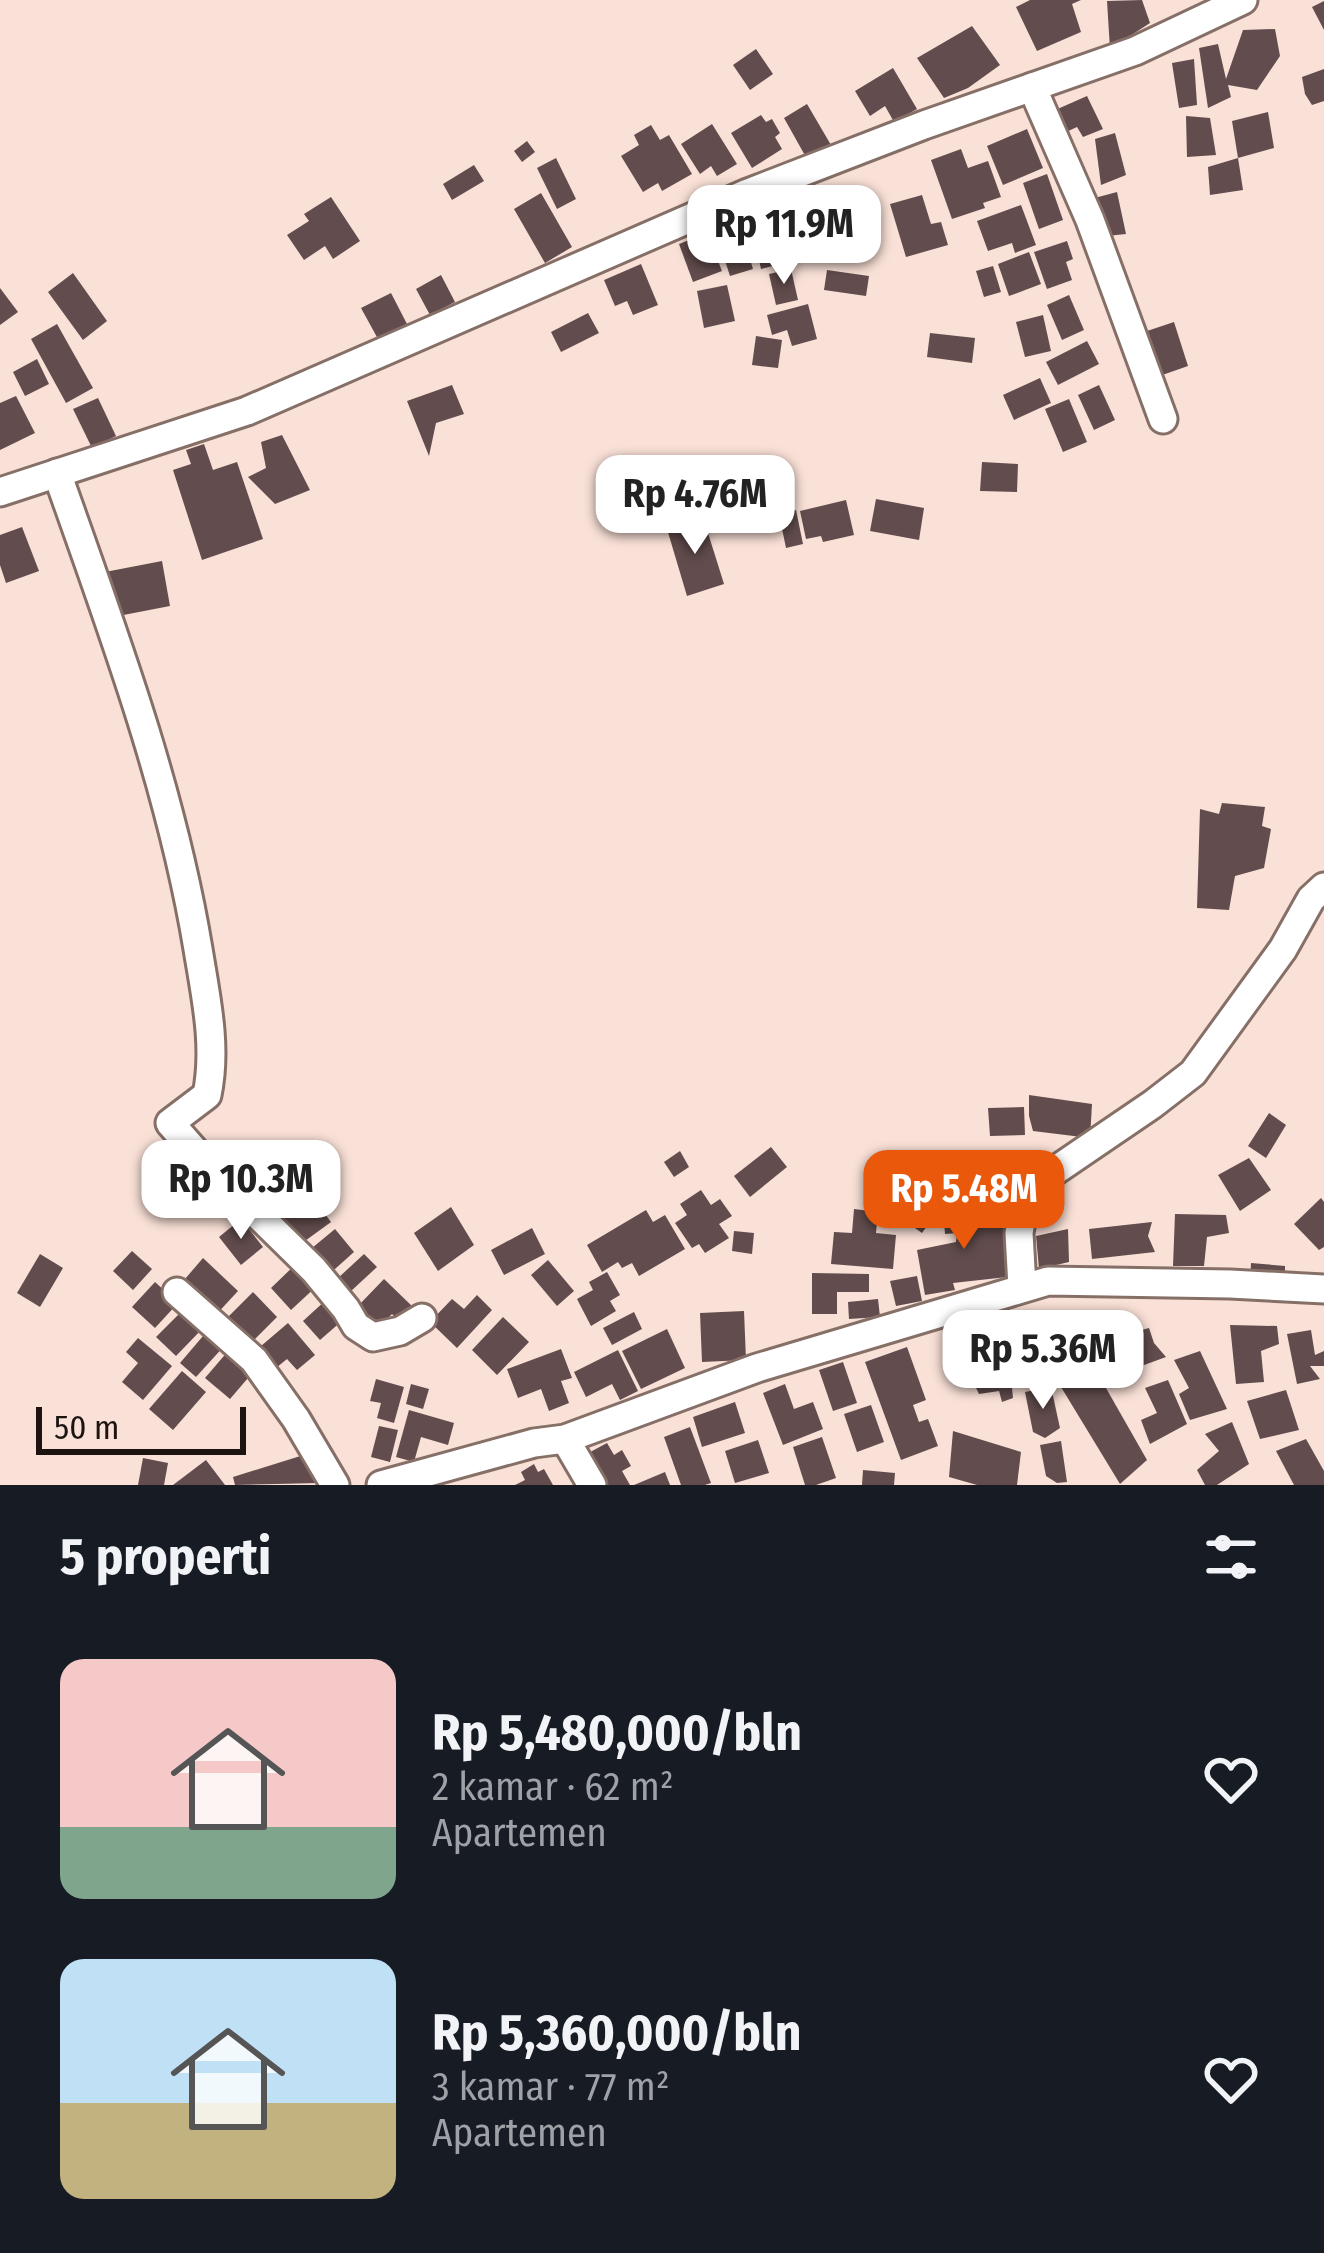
<!DOCTYPE html>
<html lang="id">
<meta charset="utf-8">
<style>
:root{--surface:#171b24;--page:#20242c;--text:#f1f3f6;--muted:#9ea1a6;--accent:#ea580c}
body{margin:0;font-family:"Fira Sans Condensed",sans-serif;background:var(--page);color:var(--text);height:100vh;display:flex;flex-direction:column;font-size:45px;white-space:nowrap}
*{box-sizing:border-box;margin:0}
p{font-size:39px;color:var(--muted)}
.icon{flex:none;width:66px;height:66px;fill:none;stroke:currentColor;stroke-width:2;stroke-linecap:round;stroke-linejoin:round}
.map{position:relative;height:1485px;overflow:hidden}
.drawer{display:flex;flex-direction:column;background:var(--surface);flex:1}
.drawer>*{flex:none}
.scale{position:absolute;left:36px;bottom:30px;width:210px;box-sizing:border-box;padding-left:12px;border:6px solid #1d1411;border-top:0;font-size:33px;line-height:42px;white-space:nowrap;color:#1d1411;-webkit-text-stroke:9px #fae1d7;paint-order:stroke}
.price{position:absolute;translate:-50% -102px;padding:0 27px;border-radius:24px;background:#fff;color:#222;font-size:39px;line-height:78px;filter:drop-shadow(0 3px 6px #0008)}
.price::after{content:'';position:absolute;left:50%;top:72px;width:36px;height:27px;margin-left:-18px;background:inherit;clip-path:polygon(0 0,100% 0,50% 100%)}
.price.current{background:var(--accent);color:#fff}
ul{padding:0;list-style:none}
li{display:flex;align-items:center;gap:36px;height:300px;padding:0 60px}
li span{display:grid;place-items:center;flex:none;width:336px;height:240px;border-radius:24px;color:#555}
li>.icon{margin-inline-start:auto}
span .icon{width:144px;height:144px;fill:#fffc;stroke-width:1}
li b{font-size:51px}
h2{display:flex;justify-content:space-between;align-items:center;height:144px;padding:0 60px;font-size:51px}
.map>svg:first-child{display:block}
.building{fill:#624c4d}
.lines{fill:none;stroke-linecap:round;stroke-linejoin:round}
.street-casing{stroke:#856f67;stroke-width:33}
.street{stroke:#fff;stroke-width:27}
</style>
<div class="map">
<svg width="1324" height="1485" viewBox="0 0 1324 1485">
<rect width="100%" height="100%" fill="#fae1d7"/>
<g class="building">
<path d="M1030,0H1081L1072,4L1081,32L1037,51L1016,7Z"/>
<path d="M1142,0L1150,23L1110,49L1107,1Z"/>
<path d="M1324,1V30L1312,7Z"/>
<path d="M972,26L1000,65L968,88L944,98L917,58Z"/>
<path d="M1275,29L1280,56L1257,90L1228,85L1231,97L1208,108L1199,48L1218,44L1226,79L1243,30Z"/>
<path d="M756,49L773,74L750,90L733,65Z"/>
<path d="M1194,59L1197,105L1179,108L1172,63Z"/>
<path d="M893,68L917,109L894,122L885,106L870,116L855,91Z"/>
<path d="M1324,69V101L1312,105L1305,94L1302,77Z"/>
<path d="M1087,96L1103,129L1083,137L1077,127L1064,133L1053,111Z"/>
<path d="M807,104L831,145L807,159L784,118Z"/>
<path d="M1268,112L1274,148L1238,158L1232,121Z"/>
<path d="M761,115L766,122L772,119L780,133L775,137L782,149L752,168L731,133Z"/>
<path d="M1186,116L1210,118L1216,155L1187,157Z"/>
<path d="M712,124L737,164L717,176L711,166L700,174L681,144Z"/>
<path d="M651,125L660,140L669,135L692,174L662,191L658,183L643,192L621,156L639,145L634,135Z"/>
<path d="M1027,129L1043,168L1003,185L987,146Z"/>
<path d="M1115,133L1126,175L1101,185L1095,139Z"/>
<path d="M527,141L535,152L522,162L514,151Z"/>
<path d="M961,149L968,168L988,161L1001,197L983,203L985,208L952,219L931,160Z"/>
<path d="M556,158L576,199L557,209L537,168Z"/>
<path d="M1238,158L1243,190L1210,195L1208,167Z"/>
<path d="M474,165L484,181L452,200L443,184Z"/>
<path d="M1047,174L1063,220L1039,229L1023,183Z"/>
<path d="M1117,192L1126,234L1107,236L1091,199Z"/>
<path d="M541,193L572,247L545,263L514,209Z"/>
<path d="M922,195L931,224L941,222L948,245L906,257L890,204Z"/>
<path d="M331,197L360,241L333,259L325,246L304,260L287,235L309,221L304,214Z"/>
<path d="M780,201L796,260L761,269L754,238L746,240L740,213Z"/>
<path d="M1021,205L1036,245L1015,253L1012,243L988,251L977,221Z"/>
<path d="M707,233L722,271L693,282L679,244Z"/>
<path d="M736,233L741,247L746,246L753,269L730,276L718,239Z"/>
<path d="M1067,241L1073,259L1066,262L1072,280L1047,289L1034,252Z"/>
<path d="M1029,252L1041,284L1009,296L998,264Z"/>
<path d="M641,264L658,305L633,315L627,301L615,306L604,280Z"/>
<path d="M993,266L1001,292L984,297L976,271Z"/>
<path d="M791,269L798,300L776,305L769,274Z"/>
<path d="M827,270L869,276L866,296L824,290Z"/>
<path d="M73,273L107,321L83,340L48,292Z"/>
<path d="M441,275L455,302L430,315L416,289Z"/>
<path d="M727,285L735,321L704,328L697,291Z"/>
<path d="M0,288L18,312L0,325Z"/>
<path d="M391,293L407,324L378,339L361,308Z"/>
<path d="M1069,295L1084,330L1062,340L1047,305Z"/>
<path d="M808,304L817,339L792,346L787,330L772,335L767,315Z"/>
<path d="M588,313L599,333L561,352L551,332Z"/>
<path d="M1043,315L1051,351L1025,357L1016,322Z"/>
<path d="M1174,322L1188,366L1148,380L1132,336Z"/>
<path d="M57,324L93,388L66,403L31,339Z"/>
<path d="M930,333L975,338L972,363L927,357Z"/>
<path d="M756,336L782,340L778,368L752,365Z"/>
<path d="M1087,341L1099,364L1058,385L1046,362Z"/>
<path d="M37,359L49,384L25,396L13,372Z"/>
<path d="M1040,378L1051,403L1014,420L1003,395Z"/>
<path d="M452,385L464,414L436,423L429,456L407,401Z"/>
<path d="M1099,385L1115,420L1094,430L1078,395Z"/>
<path d="M16,396L35,433L0,450V403Z"/>
<path d="M98,398L116,436L92,448L73,409Z"/>
<path d="M1069,399L1087,442L1063,452L1045,409Z"/>
<path d="M282,435L310,490L275,504L248,477L266,468L261,442Z"/>
<path d="M204,444L213,470L237,462L263,539L202,560L173,470L191,464L186,450Z"/>
<path d="M982,462L1018,464L1017,492L980,491Z"/>
<path d="M876,499L924,508L919,540L870,531Z"/>
<path d="M846,500L854,535L823,542L821,536L806,539L800,511Z"/>
<path d="M796,510L803,544L786,548L779,514Z"/>
<path d="M703,517L724,584L687,596L667,529Z"/>
<path d="M22,527L39,571L6,583L0,565V535Z"/>
<path d="M162,561L170,606L113,617L105,572Z"/>
<path d="M1222,803L1265,807L1262,826L1271,829L1264,868L1235,876L1229,910L1197,908L1200,809L1219,814Z"/>
<path d="M1029,1095L1092,1104L1090,1138L1033,1131L1029,1116Z"/>
<path d="M1024,1107L1025,1135L990,1136L988,1108Z"/>
<path d="M1269,1113L1286,1125L1266,1158L1248,1146Z"/>
<path d="M771,1147L787,1167L750,1197L734,1176Z"/>
<path d="M188,1150L212,1186L189,1202L165,1167Z"/>
<path d="M680,1151L689,1167L674,1177L664,1162Z"/>
<path d="M1249,1158L1271,1190L1240,1211L1218,1175Z"/>
<path d="M923,1161L956,1185L922,1233L888,1209Z"/>
<path d="M701,1190L711,1205L720,1199L732,1216L719,1224L729,1238L705,1253L699,1244L692,1248L675,1223L687,1215L680,1204Z"/>
<path d="M1321,1198L1324,1202V1247L1319,1250L1294,1224Z"/>
<path d="M295,1199L304,1211L316,1202L331,1222L294,1249L279,1228L287,1223L279,1211Z"/>
<path d="M960,1201H973L978,1228L1006,1223L1007,1277L953,1283L955,1290L925,1295L917,1250L956,1242L957,1233L945,1234L943,1209L959,1208Z"/>
<path d="M451,1207L474,1245L438,1271L414,1233Z"/>
<path d="M854,1209L878,1212L876,1233L896,1235L893,1269L831,1264L834,1232L852,1233Z"/>
<path d="M646,1210L653,1222L665,1215L685,1249L639,1276L632,1263L622,1268L618,1262L602,1272L587,1245Z"/>
<path d="M1175,1214L1226,1215L1229,1233L1207,1237L1204,1266H1173Z"/>
<path d="M241,1219L263,1247L241,1265L219,1237Z"/>
<path d="M1152,1222L1148,1236L1155,1252L1092,1259L1089,1229Z"/>
<path d="M532,1228L545,1254L504,1275L491,1250Z"/>
<path d="M335,1229L354,1252L326,1277L306,1253Z"/>
<path d="M1068,1229L1069,1262L1039,1269L1036,1236Z"/>
<path d="M734,1231L754,1233L752,1254L732,1251Z"/>
<path d="M132,1251L152,1269L133,1290L113,1271Z"/>
<path d="M40,1254L63,1268L40,1307L17,1293Z"/>
<path d="M364,1254L377,1267L350,1292L337,1279Z"/>
<path d="M203,1258L238,1291L213,1318L179,1286Z"/>
<path d="M548,1260L574,1291L557,1306L531,1275Z"/>
<path d="M298,1262L319,1284L291,1310L271,1288Z"/>
<path d="M1251,1263L1285,1266V1287L1250,1285Z"/>
<path d="M607,1272L620,1295L610,1301L616,1311L591,1326L577,1299L593,1290L589,1282Z"/>
<path d="M812,1273L869,1274V1292H837V1314H812Z"/>
<path d="M917,1276L922,1301L896,1306L890,1281Z"/>
<path d="M384,1279L413,1307L399,1321L392,1314L380,1327L358,1306Z"/>
<path d="M155,1282L178,1303L155,1328L132,1307Z"/>
<path d="M253,1292L277,1317L251,1343L227,1318Z"/>
<path d="M477,1295L492,1310L457,1348L430,1322L452,1299L464,1309Z"/>
<path d="M878,1299L880,1317L849,1319L848,1302Z"/>
<path d="M326,1300L343,1320L320,1340L303,1321Z"/>
<path d="M185,1308L203,1328L176,1356L156,1337Z"/>
<path d="M1057,1310L1066,1345L1076,1342L1081,1358L1038,1369L1025,1318Z"/>
<path d="M744,1311L746,1360L702,1362L700,1313Z"/>
<path d="M634,1312L642,1329L612,1345L603,1328Z"/>
<path d="M1124,1313L1131,1333L1149,1328L1154,1343L1166,1357L1114,1376L1095,1323Z"/>
<path d="M503,1317L529,1342L497,1375L472,1350Z"/>
<path d="M288,1323L315,1355L297,1370L287,1359L271,1372L254,1352Z"/>
<path d="M986,1323L1009,1359L1013,1398L1002,1402L999,1391L979,1394L950,1335Z"/>
<path d="M1230,1325L1277,1326L1279,1344L1261,1351L1264,1382L1236,1384Z"/>
<path d="M209,1329L226,1344L196,1377L180,1363Z"/>
<path d="M667,1329L685,1368L641,1389L622,1351Z"/>
<path d="M1311,1330L1315,1355L1324,1351V1366H1310L1320,1379L1297,1384L1287,1334Z"/>
<path d="M138,1338L172,1366L143,1400L122,1382L138,1363L126,1352Z"/>
<path d="M907,1347L926,1400L913,1405L919,1422L928,1419L938,1446L901,1460L865,1362Z"/>
<path d="M561,1349L572,1378L561,1381L569,1403L549,1411L541,1389L518,1398L507,1369Z"/>
<path d="M229,1350L254,1371L230,1399L205,1378Z"/>
<path d="M618,1350L638,1391L620,1400L612,1384L586,1397L574,1372Z"/>
<path d="M1200,1351L1227,1409L1190,1420L1179,1394L1189,1388L1174,1360Z"/>
<path d="M843,1362L857,1403L833,1411L819,1370Z"/>
<path d="M1094,1367L1147,1460L1120,1484L1061,1387Z"/>
<path d="M182,1371L206,1392L173,1430L149,1409Z"/>
<path d="M376,1379L404,1387L394,1423L377,1418L381,1403L370,1401Z"/>
<path d="M1168,1380L1187,1424L1150,1444L1141,1420L1157,1413L1145,1388Z"/>
<path d="M411,1384L429,1389L423,1409L406,1404Z"/>
<path d="M785,1384L794,1409L813,1402L823,1429L783,1445L763,1393Z"/>
<path d="M1051,1387L1060,1428L1045,1438L1033,1432L1025,1392Z"/>
<path d="M1286,1390L1299,1430L1260,1439L1247,1401Z"/>
<path d="M735,1402L745,1433L702,1447L693,1417Z"/>
<path d="M871,1405L884,1442L857,1452L844,1414Z"/>
<path d="M409,1410L454,1423L448,1445L421,1437L414,1462L396,1457Z"/>
<path d="M1232,1422L1249,1464L1217,1485H1205L1197,1470L1219,1451L1205,1434Z"/>
<path d="M379,1426L398,1430L390,1462L371,1457Z"/>
<path d="M690,1427L711,1483L705,1485H681L664,1437Z"/>
<path d="M953,1431L1021,1452L1017,1485H977L949,1477Z"/>
<path d="M822,1437L836,1478L816,1485H805L793,1447Z"/>
<path d="M1306,1439L1324,1471V1485H1294L1276,1451Z"/>
<path d="M758,1440L769,1473L735,1483L725,1451Z"/>
<path d="M1061,1441L1067,1482L1057,1483L1046,1476L1040,1445Z"/>
<path d="M607,1443L614,1455L622,1450L631,1466L622,1471L630,1485H596L581,1457Z"/>
<path d="M310,1453L319,1483L235,1485L233,1477Z"/>
<path d="M143,1458L168,1463L164,1485H138Z"/>
<path d="M206,1460L225,1485H173Z"/>
<path d="M534,1464L538,1472L544,1469L553,1485H515L525,1480L521,1472Z"/>
<path d="M863,1470L895,1473L894,1485H862Z"/>
<path d="M665,1472L670,1485H634Z"/>
</g>
<g class="lines">
<defs>
<g id="street">
<path d="M1032,87L1090,220L1163,419"/>
<path d="M57,473C112,629 171,786 198,949C206,998 217,1047 207,1095L170,1123L206,1164L314,1270L346,1309L356,1326L373,1337L400,1331L422,1318"/>
<path d="M0,492L247,411L748,193L924,125L1135,51L1243,0"/>
<path d="M1022,1287L1019,1233L1024,1204L1037,1183L1153,1104L1193,1073L1283,949L1311,899L1324,887"/>
<path d="M177,1292L254,1360L296,1419L335,1485"/>
<path d="M565,1439L592,1485"/>
<path d="M381,1485L534,1443L565,1439L757,1368L1048,1281L1230,1284L1324,1289"/>
</g>
</defs>
<use href="#street" class="street-casing"/>
<use href="#street" class="street"/>
</g>
</svg>
<div class="scale">50 m</div>
<b class="price" style="left:784px;top:287px">Rp 11.9M</b>
<b class="price" style="left:695px;top:557px">Rp 4.76M</b>
<b class="price" style="left:241px;top:1242px">Rp 10.3M</b>
<b class="price current" style="left:964px;top:1252px">Rp 5.48M</b>
<b class="price" style="left:1043px;top:1412px">Rp 5.36M</b>
</div>
<section class="drawer">
<h2>5 properti<svg class="icon" aria-label="filters" viewBox="0 0 24 24"><path d="M4 7h16M4 17h16"/><circle cx="9" cy="7" r="2"/><circle cx="15" cy="17" r="2"/></svg></h2>
<ul>
<li><span style="background:linear-gradient(#f6c9c9 70%,#7fa58c 0)"><svg class="icon" aria-label="home" viewBox="0 0 24 24"><path d="M3 11l9-7 9 7M6 9v11h12V9"/></svg></span><div><b>Rp 5,480,000/bln</b><p>2 kamar · 62 m²</p><p>Apartemen</p></div><svg class="icon" aria-label="heart" viewBox="0 0 24 24"><path d="M12 20l-8-8c-3-5 5-10 8-4 3-6 11-1 8 4z"/></svg></li>
<li><span style="background:linear-gradient(#bfe0f5 60%,#c2b280 0)"><svg class="icon" aria-label="home" viewBox="0 0 24 24"><path d="M3 11l9-7 9 7M6 9v11h12V9"/></svg></span><div><b>Rp 5,360,000/bln</b><p>3 kamar · 77 m²</p><p>Apartemen</p></div><svg class="icon" aria-label="heart" viewBox="0 0 24 24"><path d="M12 20l-8-8c-3-5 5-10 8-4 3-6 11-1 8 4z"/></svg></li>
</ul>
</section>
